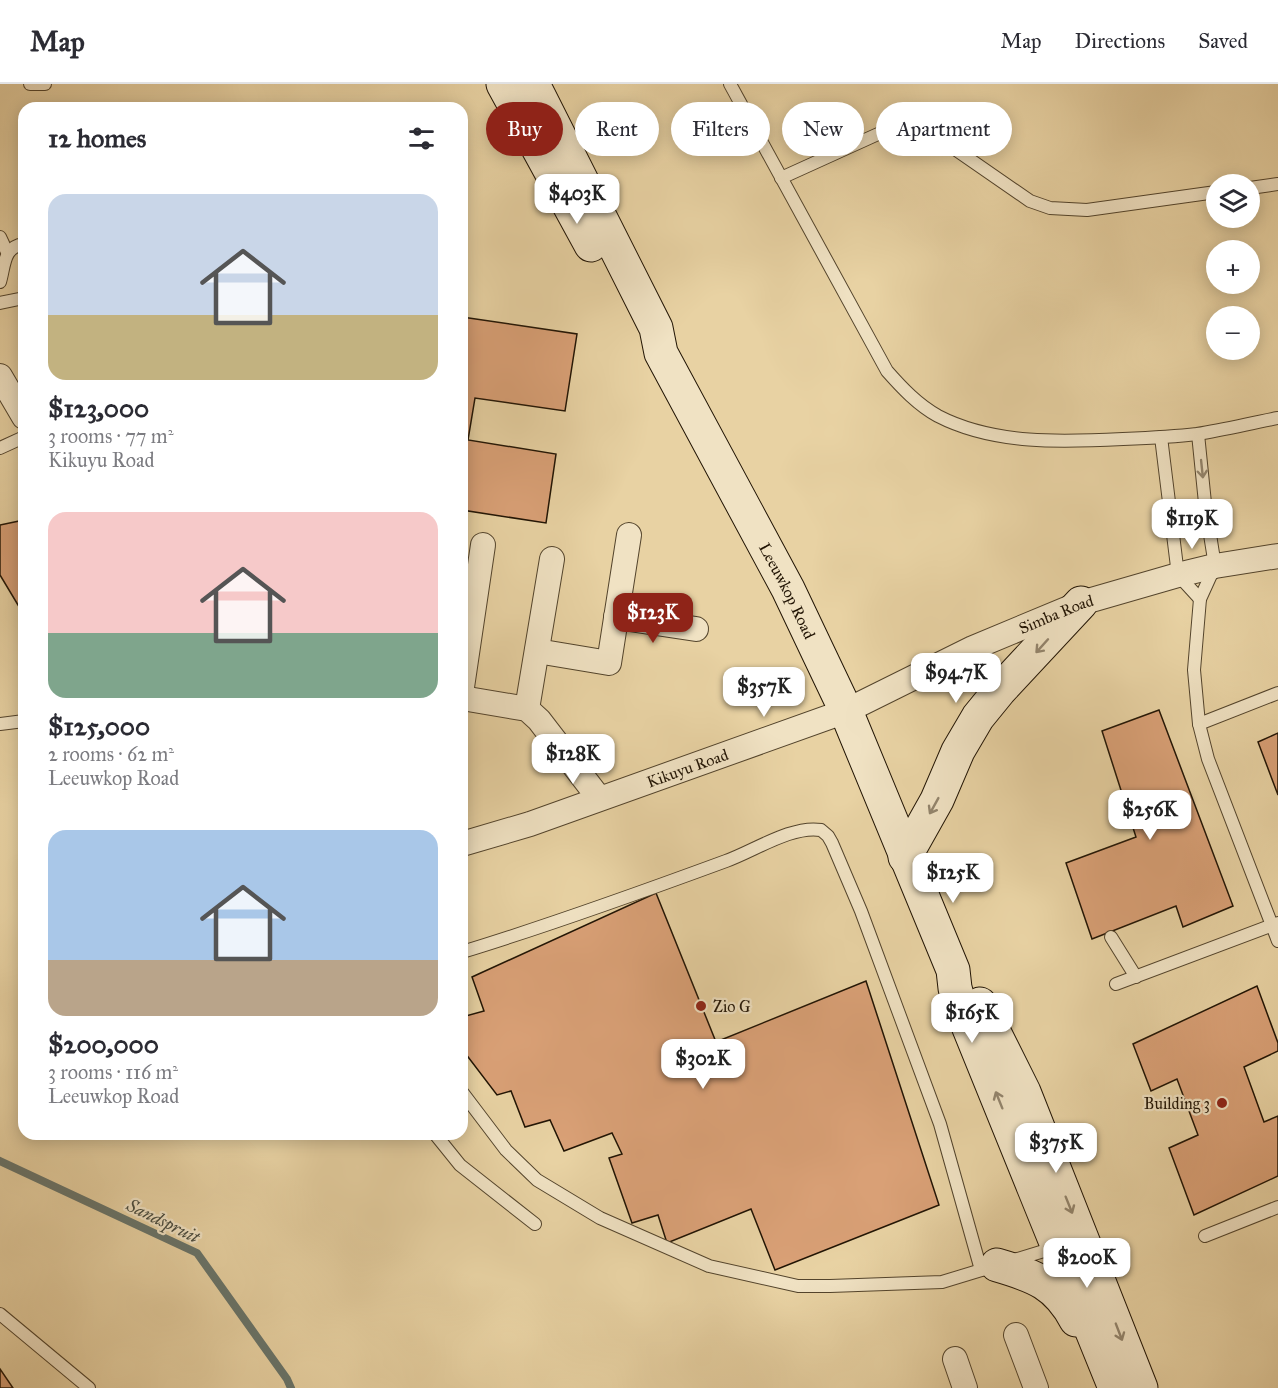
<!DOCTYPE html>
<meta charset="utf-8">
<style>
:root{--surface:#fff;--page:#f2f2f3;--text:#2b2b33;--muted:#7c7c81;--line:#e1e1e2;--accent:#8f2418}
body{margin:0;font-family:"IM FELL Great Primer",serif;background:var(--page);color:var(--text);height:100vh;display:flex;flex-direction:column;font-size:22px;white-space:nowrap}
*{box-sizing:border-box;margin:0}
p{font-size:20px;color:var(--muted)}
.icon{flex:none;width:33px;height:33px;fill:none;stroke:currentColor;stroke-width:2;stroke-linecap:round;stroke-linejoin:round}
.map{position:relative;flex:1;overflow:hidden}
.panel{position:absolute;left:18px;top:18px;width:450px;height:1038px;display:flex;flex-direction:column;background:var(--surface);border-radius:18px;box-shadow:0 3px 15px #0003}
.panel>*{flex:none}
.guide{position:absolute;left:486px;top:18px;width:570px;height:54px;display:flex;gap:12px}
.controls{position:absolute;left:1206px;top:90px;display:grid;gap:12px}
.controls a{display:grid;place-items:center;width:54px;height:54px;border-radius:50%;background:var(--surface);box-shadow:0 3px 15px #0003;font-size:30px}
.price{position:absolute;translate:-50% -51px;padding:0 14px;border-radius:12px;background:#fff;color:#222;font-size:20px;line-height:39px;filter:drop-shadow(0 2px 3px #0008)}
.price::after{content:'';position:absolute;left:50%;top:36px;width:18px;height:14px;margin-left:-9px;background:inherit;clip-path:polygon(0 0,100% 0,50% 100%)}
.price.on{background:var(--accent);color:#fff}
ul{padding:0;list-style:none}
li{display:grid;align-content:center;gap:12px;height:318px;padding:0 30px}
li span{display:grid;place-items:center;height:186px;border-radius:18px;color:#555}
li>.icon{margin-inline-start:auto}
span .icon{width:108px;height:108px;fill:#fffc;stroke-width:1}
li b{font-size:26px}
h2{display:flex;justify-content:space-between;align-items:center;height:72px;padding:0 30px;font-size:26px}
.pill{padding:0 21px;border-radius:27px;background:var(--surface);box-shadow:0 3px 15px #0003;font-size:21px;line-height:54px}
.pill.on{background:var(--accent);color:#fff}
header{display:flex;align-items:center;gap:36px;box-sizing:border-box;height:84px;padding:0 30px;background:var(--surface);border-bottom:2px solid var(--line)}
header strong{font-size:28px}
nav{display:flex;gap:33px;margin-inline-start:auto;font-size:21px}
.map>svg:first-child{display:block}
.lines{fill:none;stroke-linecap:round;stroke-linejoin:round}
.stream{stroke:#69756b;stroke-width:8}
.building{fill:#d9a076;stroke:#211404;stroke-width:1.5}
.lane-casing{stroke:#53442c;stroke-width:14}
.street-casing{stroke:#53442c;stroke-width:26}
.secondary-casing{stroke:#211404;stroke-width:35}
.lane{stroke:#f0e2c3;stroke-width:12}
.street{stroke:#f0e2c3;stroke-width:24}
.secondary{stroke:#f0e2c3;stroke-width:33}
.oneway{stroke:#93856d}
.poi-dot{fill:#8f2418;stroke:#f0e2c3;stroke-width:2}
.labels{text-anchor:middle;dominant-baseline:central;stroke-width:4.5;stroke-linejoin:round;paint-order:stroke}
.street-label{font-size:16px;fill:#211404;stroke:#f0e2c3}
.poi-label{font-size:16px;fill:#211404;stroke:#f0e2c3;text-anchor:start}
.water-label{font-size:18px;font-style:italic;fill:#4b4d40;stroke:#f0e2c3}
</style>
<header>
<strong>Map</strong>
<nav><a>Map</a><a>Directions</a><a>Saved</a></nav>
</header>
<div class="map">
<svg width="1278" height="1304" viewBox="0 0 1278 1304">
<rect width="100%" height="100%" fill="#e8d2a3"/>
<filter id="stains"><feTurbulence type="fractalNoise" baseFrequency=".00333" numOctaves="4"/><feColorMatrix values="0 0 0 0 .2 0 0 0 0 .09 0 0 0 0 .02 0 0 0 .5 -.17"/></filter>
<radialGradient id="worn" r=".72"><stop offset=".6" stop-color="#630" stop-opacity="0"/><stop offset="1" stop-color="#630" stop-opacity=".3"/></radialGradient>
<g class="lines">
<path class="stream" d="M0,1077L197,1169L287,1295L291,1304"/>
</g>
<g class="building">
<path d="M462,233L577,250L565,327L475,314L468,356L556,370L546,439L462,426Z"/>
<path d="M24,436V531L0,491V441Z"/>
<path d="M1159,626L1233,822L1183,843L1176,822L1092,855L1066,779L1136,753L1102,647Z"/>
<path d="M1278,649V711L1258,658Z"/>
<path d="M656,809L716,958L866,897L939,1121L775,1186L751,1125L667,1159L658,1131L632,1139L609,1074L622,1070L612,1049L564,1067L550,1036L525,1043L511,1007L497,1011L462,965V933L484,927L472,893Z"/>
<path d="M1257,902L1278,959V967L1244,983L1264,1038L1278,1032V1092L1194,1131L1169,1064L1198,1051L1177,995L1151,1007L1133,960Z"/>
<path d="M0,1285L13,1304H0Z"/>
</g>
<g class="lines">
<defs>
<g id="lane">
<path d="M30,0H45"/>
<path d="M730,0L887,287C902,304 918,321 938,332C994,361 1063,358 1123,355C1148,354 1172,353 1197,350C1224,346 1251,339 1278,334"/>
<path d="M781,94L878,50L896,46H909L928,50L939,54L1030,117L1050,124L1087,126L1216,108"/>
<path d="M1250,104L1278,100"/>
<path d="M0,153L7,168"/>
<path d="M0,198C5,181 3,163 24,160"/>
<path d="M0,219L24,214"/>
<path d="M1198,350L1205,419L1215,482L1200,515L1194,586L1199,640L1208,675L1278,857"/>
<path d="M1161,353L1178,491L1200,515"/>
<path d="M0,364L24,353"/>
<path d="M0,640L24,637"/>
<path d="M1199,640L1278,609"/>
<path d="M1111,853L1136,893"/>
<path d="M462,868C551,841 639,809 726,777C754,767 792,741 821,746L828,752L832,759L861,827L940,1040L981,1186"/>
<path d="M1116,900L1278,839"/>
<path d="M462,1008L506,1066L537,1096L600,1134L709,1182L798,1202H830L942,1198L988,1184"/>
<path d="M435,1050L460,1081L535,1140"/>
<path d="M1205,1152L1278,1123"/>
<path d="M1011,1177L1057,1163"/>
<path d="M0,1230L89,1304"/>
</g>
<g id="street">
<path d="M0,292L24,333"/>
<path d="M616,533L696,545"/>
<path d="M537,567L609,579L629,451"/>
<path d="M462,603L483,461"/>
<path d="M462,614L527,625L539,636L599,714"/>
<path d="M527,625L552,475"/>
<path id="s1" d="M462,760L530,740L846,627L973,564L1081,519L1178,491L1215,482L1278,472"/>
<path d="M1016,1251L1036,1304"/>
<path d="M955,1275L965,1304"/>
</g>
<g id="secondary">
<path d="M503,0L591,161"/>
<path id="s2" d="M533,0L656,244L661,269L788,505L816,564L846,627L953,886L955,904L960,922L1115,1304"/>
<path d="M905,773L937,716L958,667L978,633L1000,606L1081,519"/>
<path d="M980,920L1024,1008L1141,1304"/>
<path d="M997,1181C1035,1192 1057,1200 1076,1236"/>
</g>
</defs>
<use href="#lane" class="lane-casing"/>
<use href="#street" class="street-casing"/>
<use href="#secondary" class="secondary-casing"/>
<use href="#lane" class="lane"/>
<use href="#street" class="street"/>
<use href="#secondary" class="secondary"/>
</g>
<defs><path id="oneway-shaft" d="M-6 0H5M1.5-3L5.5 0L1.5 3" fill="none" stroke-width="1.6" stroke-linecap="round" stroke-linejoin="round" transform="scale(1.5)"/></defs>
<g class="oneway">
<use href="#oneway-shaft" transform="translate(1202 385) rotate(84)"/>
<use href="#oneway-shaft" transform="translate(1042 562) rotate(132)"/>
<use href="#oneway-shaft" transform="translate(934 722) rotate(119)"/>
<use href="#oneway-shaft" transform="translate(999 1016) rotate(-112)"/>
<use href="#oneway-shaft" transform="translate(1069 1121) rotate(68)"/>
<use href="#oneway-shaft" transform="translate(1119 1248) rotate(69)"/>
</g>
<g class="poi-dot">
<circle cx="701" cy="922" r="6"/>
<circle cx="1222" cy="1019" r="6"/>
</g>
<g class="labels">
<g class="street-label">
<text stroke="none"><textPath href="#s2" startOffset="568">Leeuwkop Road</textPath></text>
<text stroke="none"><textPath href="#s1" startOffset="638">Simba Road</textPath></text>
<text stroke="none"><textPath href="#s1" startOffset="238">Kikuyu Road</textPath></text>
</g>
<g class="poi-label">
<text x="713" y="922">Zio G</text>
<text x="1210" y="1019" text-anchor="end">Building 3</text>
</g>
<g class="water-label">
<text transform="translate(163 1137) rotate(26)">Sandspruit</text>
</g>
</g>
<rect width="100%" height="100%" filter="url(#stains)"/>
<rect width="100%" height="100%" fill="url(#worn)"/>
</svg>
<div class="controls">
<a><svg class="icon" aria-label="layers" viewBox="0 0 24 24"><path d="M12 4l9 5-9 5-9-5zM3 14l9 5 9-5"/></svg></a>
<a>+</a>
<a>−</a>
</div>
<b class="price" style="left:577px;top:141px">$403K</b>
<b class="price" style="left:1192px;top:466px">$119K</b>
<b class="price on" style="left:653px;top:560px">$123K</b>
<b class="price" style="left:956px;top:620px">$94.7K</b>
<b class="price" style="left:764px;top:634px">$357K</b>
<b class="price" style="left:573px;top:701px">$128K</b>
<b class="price" style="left:1150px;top:757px">$256K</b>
<b class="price" style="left:953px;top:820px">$125K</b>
<b class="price" style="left:972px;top:960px">$165K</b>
<b class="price" style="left:703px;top:1006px">$302K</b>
<b class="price" style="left:1056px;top:1090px">$375K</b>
<b class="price" style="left:1087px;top:1205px">$200K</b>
<div class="guide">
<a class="pill on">Buy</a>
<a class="pill">Rent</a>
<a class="pill">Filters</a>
<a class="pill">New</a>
<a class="pill">Apartment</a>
</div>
<section class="panel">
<h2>12 homes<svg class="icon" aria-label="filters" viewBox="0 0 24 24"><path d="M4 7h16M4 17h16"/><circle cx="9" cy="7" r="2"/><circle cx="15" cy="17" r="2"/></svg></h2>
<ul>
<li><span style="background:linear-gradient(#c9d6e8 65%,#c2b280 0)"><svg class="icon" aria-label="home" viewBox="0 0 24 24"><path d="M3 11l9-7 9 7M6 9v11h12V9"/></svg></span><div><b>$123,000</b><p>3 rooms · 77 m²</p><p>Kikuyu Road</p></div></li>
<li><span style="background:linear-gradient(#f6c9c9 65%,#7fa58c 0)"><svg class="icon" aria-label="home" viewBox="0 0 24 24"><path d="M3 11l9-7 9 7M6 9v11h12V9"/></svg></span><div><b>$125,000</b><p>2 rooms · 62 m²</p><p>Leeuwkop Road</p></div></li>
<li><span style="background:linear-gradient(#a9c7e8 70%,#b9a48a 0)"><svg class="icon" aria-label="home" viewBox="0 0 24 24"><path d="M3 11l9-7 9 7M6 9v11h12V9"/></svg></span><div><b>$200,000</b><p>3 rooms · 116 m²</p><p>Leeuwkop Road</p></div></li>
</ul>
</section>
</div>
